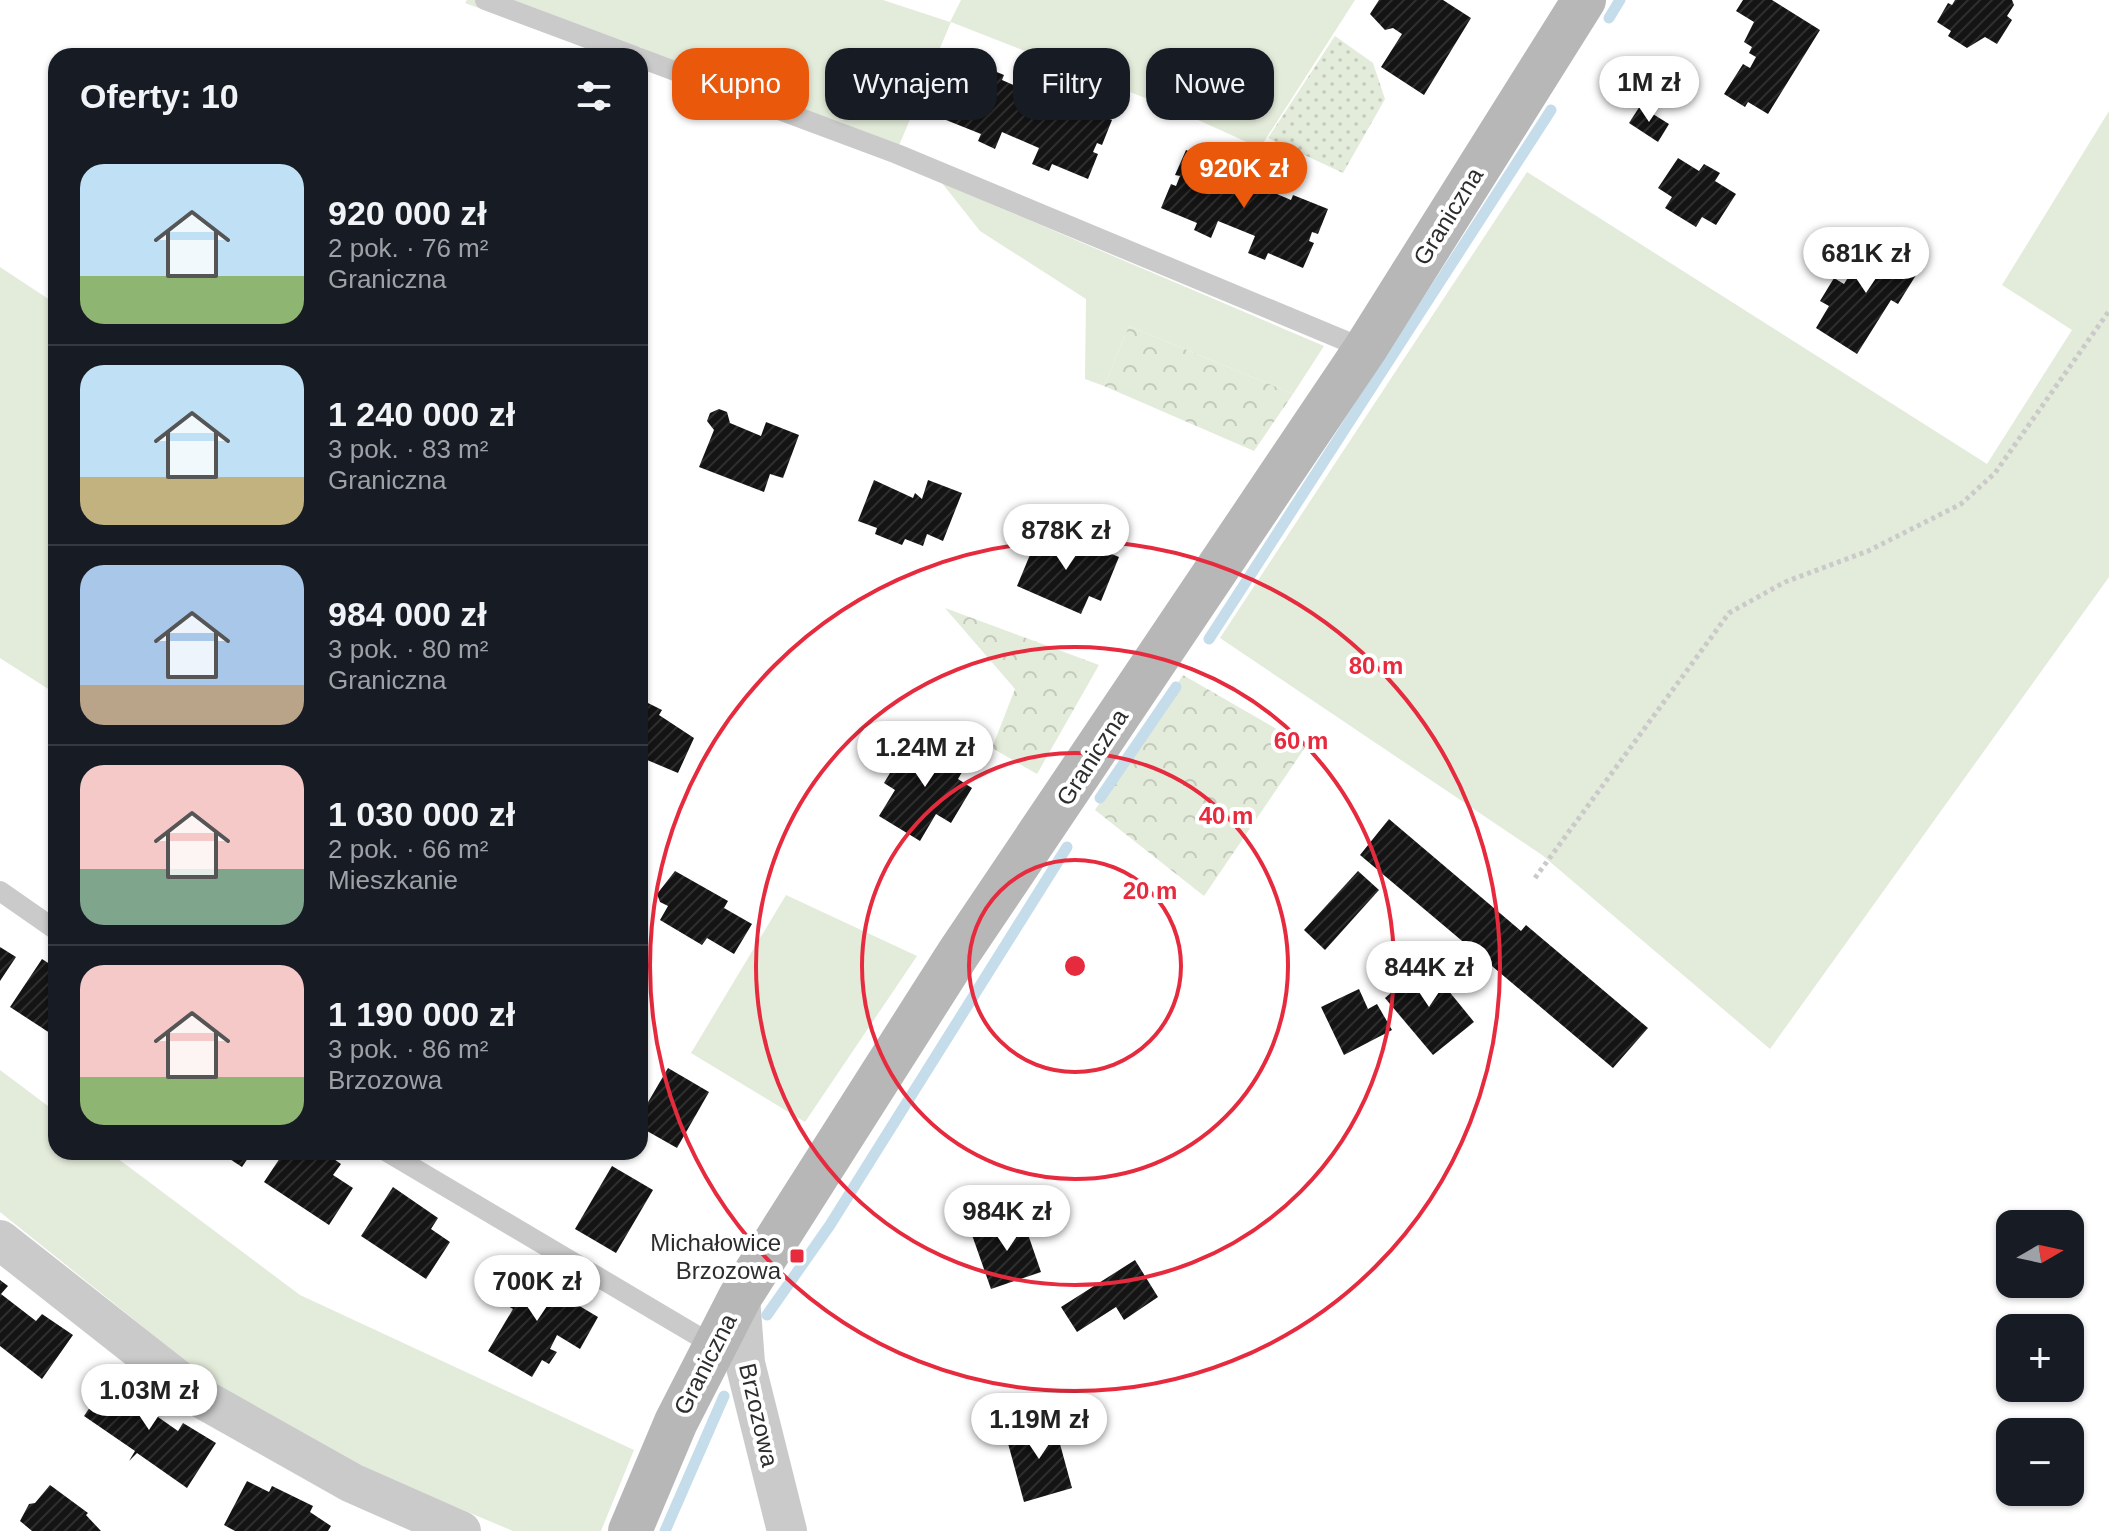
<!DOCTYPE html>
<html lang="pl">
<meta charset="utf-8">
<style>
:root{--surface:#171b24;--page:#20242c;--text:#f1f3f6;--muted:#9ea1a6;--line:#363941;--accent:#ea580c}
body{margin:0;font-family:Helvetica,sans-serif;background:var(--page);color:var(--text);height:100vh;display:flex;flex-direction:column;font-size:30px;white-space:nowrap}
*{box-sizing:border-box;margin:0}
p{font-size:26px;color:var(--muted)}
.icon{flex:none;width:44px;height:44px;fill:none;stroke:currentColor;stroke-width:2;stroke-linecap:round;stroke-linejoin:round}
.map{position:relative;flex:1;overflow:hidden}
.drawer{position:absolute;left:48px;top:48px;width:600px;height:1112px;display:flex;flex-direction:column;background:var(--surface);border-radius:24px;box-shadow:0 2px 6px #0004}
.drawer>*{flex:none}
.banner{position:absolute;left:672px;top:48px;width:760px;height:72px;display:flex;gap:16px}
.needle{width:52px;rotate:81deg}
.buttons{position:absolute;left:1996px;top:1210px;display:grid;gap:16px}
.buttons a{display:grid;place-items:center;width:88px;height:88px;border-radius:16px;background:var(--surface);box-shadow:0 2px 6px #0004;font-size:40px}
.price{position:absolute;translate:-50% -68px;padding:0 18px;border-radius:28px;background:#fff;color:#222;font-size:26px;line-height:52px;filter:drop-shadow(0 2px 4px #0008)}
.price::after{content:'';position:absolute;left:50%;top:48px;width:24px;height:18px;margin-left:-12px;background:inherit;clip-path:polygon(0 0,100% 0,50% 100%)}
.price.current{background:var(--accent);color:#fff}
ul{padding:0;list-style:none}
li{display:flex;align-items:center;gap:24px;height:200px;padding:0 32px}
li+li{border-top:2px solid var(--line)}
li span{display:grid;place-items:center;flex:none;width:224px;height:160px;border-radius:24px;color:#555}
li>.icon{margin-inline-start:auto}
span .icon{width:96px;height:96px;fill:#fffc;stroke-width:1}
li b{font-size:34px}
h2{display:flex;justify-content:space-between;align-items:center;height:96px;padding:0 32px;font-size:34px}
.chip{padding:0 28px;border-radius:24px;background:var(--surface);box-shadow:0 2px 6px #0004;font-size:28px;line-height:72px}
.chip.current{background:var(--accent);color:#fff}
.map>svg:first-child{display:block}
.grass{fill:#e3ebda}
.forest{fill:url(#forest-crowns)}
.park{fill:url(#park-dots)}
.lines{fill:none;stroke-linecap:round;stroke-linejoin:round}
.stream{stroke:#c5ddeb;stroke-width:11}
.building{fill:url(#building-hatch)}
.path{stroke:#cacaca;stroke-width:5;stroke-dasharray:4 4;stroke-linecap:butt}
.lane{stroke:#cacaca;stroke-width:20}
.street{stroke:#cacaca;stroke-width:40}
.secondary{stroke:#b7b7b7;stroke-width:44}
.ring{fill:none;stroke:#e72b3e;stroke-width:4}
.poi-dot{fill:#e72b3e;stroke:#fff;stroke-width:3}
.labels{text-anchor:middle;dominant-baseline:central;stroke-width:8;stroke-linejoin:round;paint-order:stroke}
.street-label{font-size:24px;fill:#2d2d2d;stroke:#fff}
.poi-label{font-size:24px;fill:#2d2d2d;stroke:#fff;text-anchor:end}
.centre{fill:#e72b3e;stroke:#fff;stroke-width:4}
.ring-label{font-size:24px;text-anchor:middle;font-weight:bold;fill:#e72b3e;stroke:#fff;stroke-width:8;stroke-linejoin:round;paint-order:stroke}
</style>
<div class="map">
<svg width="2109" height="1531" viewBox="0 0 2109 1531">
<defs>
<pattern id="forest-crowns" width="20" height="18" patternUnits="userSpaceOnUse" patternTransform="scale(2)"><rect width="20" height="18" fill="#e3ebda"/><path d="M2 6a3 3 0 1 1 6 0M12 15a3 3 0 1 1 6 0" fill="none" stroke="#c3cabb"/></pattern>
<pattern id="park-dots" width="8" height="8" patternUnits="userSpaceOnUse" patternTransform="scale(2)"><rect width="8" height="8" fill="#e3ebda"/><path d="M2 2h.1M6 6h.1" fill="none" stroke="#c3cabb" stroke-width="1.8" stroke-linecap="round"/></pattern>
<pattern id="building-hatch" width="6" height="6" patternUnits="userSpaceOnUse" patternTransform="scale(2)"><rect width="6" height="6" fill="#141414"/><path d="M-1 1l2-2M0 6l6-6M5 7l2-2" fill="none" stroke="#2e2e2e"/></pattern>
</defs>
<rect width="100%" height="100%" fill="#fff"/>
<g class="grass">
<path d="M467,0H883L950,22L961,0H1355L1260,148L1176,110L951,22L892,162L640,56H607L465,3Z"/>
<path d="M2109,111V577L1770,1049L1542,855L1220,638L1527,172L1987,464L2072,330L2002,285Z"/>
<path d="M942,183L1324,346L1293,394L1129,326L1104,386L1085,379L1086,299L980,231Z"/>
<path d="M0,267L56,304V694L0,658Z"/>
<path d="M786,895L917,956L805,1122L691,1053Z"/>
<path d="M0,1070L56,1112V1152H109L300,1295L634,1450L601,1531H513L380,1475L238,1403L0,1212Z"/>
</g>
<g class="forest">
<path d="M1129,326L1293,394L1254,451L1104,386Z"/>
<path d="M945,608L1099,665L1037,774L992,748L1015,689Z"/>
<path d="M1183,675L1306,746L1204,896L1095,810Z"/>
</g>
<path class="park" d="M1335,36L1373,63L1385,99L1343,173L1268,138Z"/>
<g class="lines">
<g class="stream">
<path d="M1609,18L1620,0"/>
<path d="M1209,639L1551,110"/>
<path d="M1100,798L1176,687"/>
<path d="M767,1315L830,1225L1067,847"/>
<path d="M665,1531L724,1396"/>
</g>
</g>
<g class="building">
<path d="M1379,0H1443L1471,18L1424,95L1381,67L1402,34L1393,28L1385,30L1370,14Z"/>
<path d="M1743,0H1772L1820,30L1768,114L1748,102L1745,107L1724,94L1743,64L1750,68L1756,57L1749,53L1752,47L1744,42L1754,22L1736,11Z"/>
<path d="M1955,0H2012L2014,5L2007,16L2012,20L1997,44L1985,37L1967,48L1948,36L1951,31L1937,22L1948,3L1952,5Z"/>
<path d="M970,61L1004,75L1002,80L1039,96L1112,120L1102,145L1097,143L1093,152L1098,154L1088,179L1052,164L1049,171L1032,164L1039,148L1002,132L995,149L978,141L981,134L946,120L956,95L961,97L965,88L960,85Z"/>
<path d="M1640,106L1669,124L1658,142L1629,123Z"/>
<path d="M1186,150L1220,164L1218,169L1291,200L1293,195L1328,209L1318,234L1312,232L1309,241L1314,243L1303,268L1268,253L1265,260L1248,253L1255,236L1218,221L1211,238L1194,230L1197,223L1161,208L1171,184L1176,186L1180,176L1175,175Z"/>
<path d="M1678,158L1699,171L1704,164L1720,173L1715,181L1736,194L1716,225L1702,217L1696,227L1665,208L1672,197L1658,188Z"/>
<path d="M1873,238L1921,267L1898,304L1891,300L1857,354L1816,328L1829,306L1820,301L1834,278L1844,284Z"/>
<path d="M719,409L727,412L730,423L761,436L766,422L799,435L783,478L770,474L764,492L699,467L714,430L707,421L710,413Z"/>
<path d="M874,480L913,498L915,493L922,499L928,480L962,493L943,541L927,534L923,546L905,539L902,545L875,534L877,528L858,521Z"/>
<path d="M1039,527L1048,531L1051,543L1080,555L1085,543L1119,557L1101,601L1089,596L1081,614L1017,586L1032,550L1026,540L1030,531Z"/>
<path d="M640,699L662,710L659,715L694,738L678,773L640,757Z"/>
<path d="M940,740L956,750L951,758L965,767L958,779L972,788L951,823L936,814L920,841L879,816L895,790L884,783L905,748L917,754L922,745L933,751Z"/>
<path d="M1389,819L1521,931L1526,925L1648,1028L1613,1068L1360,855Z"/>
<path d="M675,871L728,901L724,908L752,924L734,954L707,938L702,945L660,920L668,906L660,902L657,894Z"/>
<path d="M1358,871L1379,890L1325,950L1304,930Z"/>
<path d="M0,947L16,957L0,981Z"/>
<path d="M42,959L56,968V1037L10,1007Z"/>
<path d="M1426,963L1474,1022L1433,1055L1385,998Z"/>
<path d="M1359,989L1368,1009L1377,1004L1392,1030L1344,1055L1321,1007Z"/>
<path d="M668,1068L709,1092L677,1148L640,1127V1116Z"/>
<path d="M219,1152H252L242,1167Z"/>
<path d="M284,1152H324L341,1164L333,1175L353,1188L329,1225L264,1182Z"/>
<path d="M612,1166L653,1190L616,1253L575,1229Z"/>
<path d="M393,1187L438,1218L431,1229L450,1242L426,1279L361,1236Z"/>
<path d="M1022,1217L1041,1272L991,1289L972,1235Z"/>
<path d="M1135,1260L1158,1297L1124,1320L1116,1307L1077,1332L1061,1307Z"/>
<path d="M514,1267L598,1317L580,1349L557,1335L550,1349L557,1352L549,1364L542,1360L532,1377L488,1351L513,1309L496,1299Z"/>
<path d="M0,1280L8,1286L1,1294L36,1321L42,1314L73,1335L42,1379L0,1346Z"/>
<path d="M118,1373L147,1397L142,1406L158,1417L178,1431L183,1423L216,1443L187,1488L137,1453L129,1461L135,1451L84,1416L107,1382L110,1384Z"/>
<path d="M1043,1421L1054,1422L1072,1488L1024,1502L1006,1436L1030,1429L1033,1423Z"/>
<path d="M247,1481L269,1492L272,1486L313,1506L310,1512L331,1526L328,1531H235L224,1525Z"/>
<path d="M50,1485L88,1513L86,1515L101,1531H32L20,1521L29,1504L35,1503Z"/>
</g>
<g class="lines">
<path class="path" d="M1535,878L1729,613L1785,582L1868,551L1961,504L1995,473L2109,311"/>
<g class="lane">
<path d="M485,0L635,56"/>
<path d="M640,58L897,154L1365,349"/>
<path d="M0,891L56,930"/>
<path d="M387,1152L713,1345"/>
</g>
<g class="street">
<path d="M0,1240L201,1398L352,1483L461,1531"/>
<path d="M740,1297L745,1363L787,1531"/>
</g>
<path class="secondary" d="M630,1531L676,1422L740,1297L958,954L1365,349L1584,0"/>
</g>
<g class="ring">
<circle cx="1075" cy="966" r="106"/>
<circle cx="1075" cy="966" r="213"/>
<circle cx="1075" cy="966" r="319"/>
<circle cx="1075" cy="966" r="425"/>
</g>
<rect class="poi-dot" x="789" y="1248" width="16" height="16" rx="4"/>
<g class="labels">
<g class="street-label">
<text transform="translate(1448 216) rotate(-58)">Graniczna</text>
<text transform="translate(1092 757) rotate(-57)">Graniczna</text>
<text transform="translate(705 1364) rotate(-63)">Graniczna</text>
<text transform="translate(759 1415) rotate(77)">Brzozowa</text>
</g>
<g class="poi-label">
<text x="781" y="1242">Michałowice<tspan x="781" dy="28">Brzozowa</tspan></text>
</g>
</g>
<circle cx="1075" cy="966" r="12" class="centre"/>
<g class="ring-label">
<text x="1376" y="674">80 m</text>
<text x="1301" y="749">60 m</text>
<text x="1226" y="824">40 m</text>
<text x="1150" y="899">20 m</text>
</g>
</svg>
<div class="buttons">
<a><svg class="needle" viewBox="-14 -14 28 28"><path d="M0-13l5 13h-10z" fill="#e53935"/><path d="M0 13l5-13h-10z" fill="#9ea1a6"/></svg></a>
<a>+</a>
<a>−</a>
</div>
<b class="price" style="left:1649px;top:124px">1M zł</b>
<b class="price current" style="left:1244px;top:210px">920K zł</b>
<b class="price" style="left:1866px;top:295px">681K zł</b>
<b class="price" style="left:1066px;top:572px">878K zł</b>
<b class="price" style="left:925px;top:789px">1.24M zł</b>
<b class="price" style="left:1429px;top:1009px">844K zł</b>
<b class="price" style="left:1007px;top:1253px">984K zł</b>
<b class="price" style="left:537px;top:1323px">700K zł</b>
<b class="price" style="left:149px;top:1432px">1.03M zł</b>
<b class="price" style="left:1039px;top:1461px">1.19M zł</b>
<div class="banner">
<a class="chip current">Kupno</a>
<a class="chip">Wynajem</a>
<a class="chip">Filtry</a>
<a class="chip">Nowe</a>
</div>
<section class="drawer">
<h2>Oferty: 10<svg class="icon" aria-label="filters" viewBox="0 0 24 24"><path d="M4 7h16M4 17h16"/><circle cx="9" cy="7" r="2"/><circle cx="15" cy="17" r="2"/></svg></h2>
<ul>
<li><span style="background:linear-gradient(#bfe0f5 70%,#8fb573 0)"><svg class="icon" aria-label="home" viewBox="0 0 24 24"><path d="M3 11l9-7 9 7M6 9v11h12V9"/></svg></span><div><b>920 000 zł</b><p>2 pok. · 76 m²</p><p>Graniczna</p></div></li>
<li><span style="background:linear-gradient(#bfe0f5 70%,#c2b280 0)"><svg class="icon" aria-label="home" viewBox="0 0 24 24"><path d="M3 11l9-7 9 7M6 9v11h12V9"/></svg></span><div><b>1 240 000 zł</b><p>3 pok. · 83 m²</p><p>Graniczna</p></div></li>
<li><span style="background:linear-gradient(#a9c7e8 75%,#b9a48a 0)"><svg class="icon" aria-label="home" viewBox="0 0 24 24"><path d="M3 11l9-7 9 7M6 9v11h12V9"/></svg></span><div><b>984 000 zł</b><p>3 pok. · 80 m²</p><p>Graniczna</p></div></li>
<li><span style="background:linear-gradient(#f6c9c9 65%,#7fa58c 0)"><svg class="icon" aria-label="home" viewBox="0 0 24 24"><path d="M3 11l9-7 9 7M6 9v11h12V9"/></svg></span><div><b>1 030 000 zł</b><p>2 pok. · 66 m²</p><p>Mieszkanie</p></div></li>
<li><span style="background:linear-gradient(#f6c9c9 70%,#8fb573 0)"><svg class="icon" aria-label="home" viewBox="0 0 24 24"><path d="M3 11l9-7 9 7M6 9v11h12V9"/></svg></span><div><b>1 190 000 zł</b><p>3 pok. · 86 m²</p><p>Brzozowa</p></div></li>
</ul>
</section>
</div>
